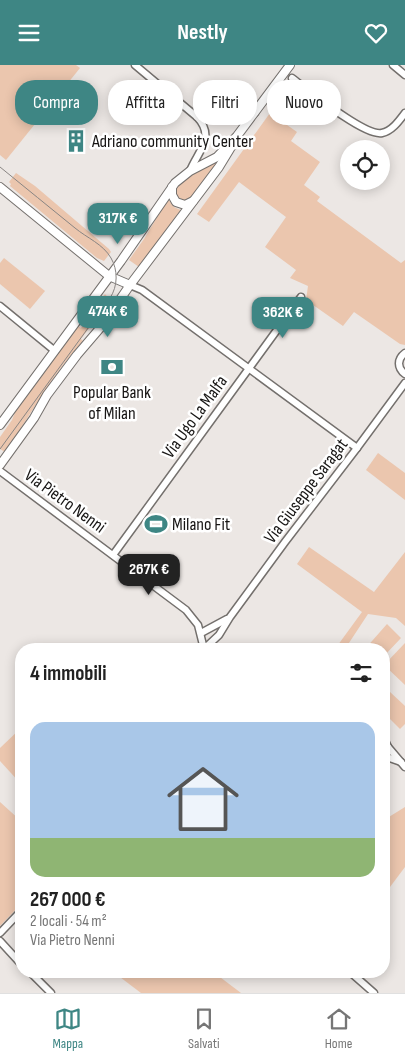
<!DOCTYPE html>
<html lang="it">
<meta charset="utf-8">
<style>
:root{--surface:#fff;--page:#f2f2f2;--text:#222;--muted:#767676;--line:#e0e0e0;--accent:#3e8684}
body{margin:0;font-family:"Sofia Sans Condensed",sans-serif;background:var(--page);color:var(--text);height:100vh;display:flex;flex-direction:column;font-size:19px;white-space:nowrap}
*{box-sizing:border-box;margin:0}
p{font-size:16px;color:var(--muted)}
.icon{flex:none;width:28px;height:28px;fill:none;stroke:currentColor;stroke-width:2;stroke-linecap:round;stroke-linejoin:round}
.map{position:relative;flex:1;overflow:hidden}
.side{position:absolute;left:15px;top:578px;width:375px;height:335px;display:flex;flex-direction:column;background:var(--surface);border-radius:20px;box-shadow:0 2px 12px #0003}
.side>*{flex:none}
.banner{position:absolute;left:15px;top:15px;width:375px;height:45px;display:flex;gap:10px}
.fabs{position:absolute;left:340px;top:75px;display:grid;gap:10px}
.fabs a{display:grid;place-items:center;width:50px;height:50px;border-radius:50%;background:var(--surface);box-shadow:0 2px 12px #0003;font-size:25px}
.price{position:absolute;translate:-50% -42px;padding:0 11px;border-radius:10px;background:var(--accent);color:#fff;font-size:16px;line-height:32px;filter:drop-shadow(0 1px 2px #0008)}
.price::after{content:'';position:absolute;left:50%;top:30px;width:15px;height:11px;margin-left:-8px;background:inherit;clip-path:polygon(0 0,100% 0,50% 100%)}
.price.active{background:#222;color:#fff}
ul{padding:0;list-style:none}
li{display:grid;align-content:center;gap:10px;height:265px;padding:0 15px}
li span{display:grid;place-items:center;height:155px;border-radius:15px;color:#555}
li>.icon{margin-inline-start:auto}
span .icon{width:90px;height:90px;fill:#fffc;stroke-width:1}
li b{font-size:21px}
h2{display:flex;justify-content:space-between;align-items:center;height:60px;padding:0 15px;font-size:21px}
.pill{padding:0 18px;border-radius:20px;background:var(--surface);box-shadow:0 2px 12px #0003;font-size:18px;line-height:45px}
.pill.active{background:var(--accent);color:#fff}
header{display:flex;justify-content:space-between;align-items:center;height:65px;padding:0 15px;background:var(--accent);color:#fff;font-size:22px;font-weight:700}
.tabs{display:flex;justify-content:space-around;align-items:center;height:70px;border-top:1px solid var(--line);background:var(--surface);font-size:14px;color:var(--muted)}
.tabs a{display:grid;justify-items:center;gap:2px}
.tabs .active{color:var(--accent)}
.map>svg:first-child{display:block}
.green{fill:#ebc6ae}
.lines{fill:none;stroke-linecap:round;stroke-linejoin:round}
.minor-casing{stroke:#74706d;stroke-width:9}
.tertiary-casing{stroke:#74706d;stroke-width:10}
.minor{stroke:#fff;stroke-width:6}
.tertiary{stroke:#fff;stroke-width:8}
.tram{stroke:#898583;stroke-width:1}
.labels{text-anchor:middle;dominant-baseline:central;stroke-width:5;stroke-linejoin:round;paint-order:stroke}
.poi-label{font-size:18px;fill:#171514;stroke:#fff;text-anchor:start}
.street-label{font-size:18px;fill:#171514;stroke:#fff}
</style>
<header><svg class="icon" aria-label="menu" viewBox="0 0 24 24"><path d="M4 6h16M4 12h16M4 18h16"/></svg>Nestly<svg class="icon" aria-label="heart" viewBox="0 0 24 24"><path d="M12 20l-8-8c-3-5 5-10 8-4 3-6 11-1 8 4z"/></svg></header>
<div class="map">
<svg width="405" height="928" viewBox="0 0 405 928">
<rect width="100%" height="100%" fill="#ece7e4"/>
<g class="green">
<path d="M0,0H76L80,3L6,95L0,90Z"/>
<path d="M270,48L297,67L291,76L320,97L304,120L320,132L317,136L401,198L405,195V280L400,279L354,247L343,261L306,235L308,221L290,213L296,205L265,182L286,152L239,117L209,157L197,149Z"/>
<path d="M216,96H218L192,133L184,135C154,126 208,100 216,96Z"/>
<path d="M16,108L35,121L109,184L111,187L104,196L97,193L10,121L11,119L9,117Z"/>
<path d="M168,134L174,142L183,146L139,202L129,195L144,174Z"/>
<path d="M4,193L45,226L30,244L0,219V198Z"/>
<path d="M105,229L110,235L81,274L83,276L81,278C51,311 30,351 5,387L0,384V372L12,355L16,345L78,261L81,263Z"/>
<path d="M378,388L405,408V435L366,405Z"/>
<path d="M309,482L374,527L405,487V561L396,553L368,549L345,584H335L362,547L297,499Z"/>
<path d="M387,559L401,573L384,591V584H365Z"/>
<path d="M405,578V620L384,600Z"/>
<path d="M389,626L405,641V659L400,664L384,648V632Z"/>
<path d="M21,663V719L0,696V683Z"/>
<path d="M0,737L21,756V831L19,833L21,839L0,861Z"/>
<path d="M405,742V802L384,830V755Z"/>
<path d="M112,906H212L241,928H141Z"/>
</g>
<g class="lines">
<defs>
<g id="minor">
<path d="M135,0L197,52C216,72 198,86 190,106"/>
<path d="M393,0L405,10"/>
<path d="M292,13C308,25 365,72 382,68C392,66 399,56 405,48"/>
<path d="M197,52L232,55L255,48"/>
<path d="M130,220L142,225L357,383"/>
<path d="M0,241L55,286"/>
<path d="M405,288C397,294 397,303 405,309"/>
<path d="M0,406L186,545L198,560L204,584"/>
<path d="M113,490L301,232"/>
<path d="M201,568L227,554"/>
<path d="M204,584L219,570L230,552L285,477L357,383L405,318"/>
<path d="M384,673L388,682L384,691"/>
<path d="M388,682L405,702"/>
<path d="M384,691L401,697"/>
<path d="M0,868L21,846"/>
<path d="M0,876L21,899"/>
<path d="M29,906L51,928"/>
<path d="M349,906L374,928"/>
</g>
<g id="tertiary">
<path d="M0,122L109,211L130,220"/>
<path d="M172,122V130L176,137L185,140L193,136"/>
<path d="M0,360L121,196L175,118L190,106L217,92L237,71L290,0"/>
<path d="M0,400L34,353L47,330L77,290L101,262L130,220L219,102L233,79"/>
</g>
</defs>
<use href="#minor" class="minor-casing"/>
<use href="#tertiary" class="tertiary-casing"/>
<use href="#minor" class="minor"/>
<use href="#tertiary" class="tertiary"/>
<path class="tram" d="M0,102C25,122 50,143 75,163C87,173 103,179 111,193C118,205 118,221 110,233L0,384"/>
</g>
<defs>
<symbol id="building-bare" viewBox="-9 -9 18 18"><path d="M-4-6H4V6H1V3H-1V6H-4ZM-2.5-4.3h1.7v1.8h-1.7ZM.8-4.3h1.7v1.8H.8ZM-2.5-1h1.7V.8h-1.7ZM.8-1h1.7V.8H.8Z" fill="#3e8684" stroke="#fff" stroke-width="2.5" paint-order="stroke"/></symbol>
<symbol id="bank-bare" viewBox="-9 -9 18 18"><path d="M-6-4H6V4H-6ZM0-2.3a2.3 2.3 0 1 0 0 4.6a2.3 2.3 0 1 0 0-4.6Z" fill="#3e8684" stroke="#fff" stroke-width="2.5" paint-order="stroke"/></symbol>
<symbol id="stadium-bare" viewBox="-9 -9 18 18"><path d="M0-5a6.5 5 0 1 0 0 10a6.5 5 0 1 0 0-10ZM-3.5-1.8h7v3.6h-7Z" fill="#3e8684" stroke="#fff" stroke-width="2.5" paint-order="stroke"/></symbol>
</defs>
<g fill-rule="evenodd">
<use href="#building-bare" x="60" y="60" width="32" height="32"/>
<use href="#bank-bare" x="96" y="286" width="32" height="32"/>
<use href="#stadium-bare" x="140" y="443" width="32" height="32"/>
</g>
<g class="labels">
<g class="poi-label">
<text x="92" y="76">Adriano community Center</text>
<text x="112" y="327" text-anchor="middle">Popular Bank<tspan x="112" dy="21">of Milan</tspan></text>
<text x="172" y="459">Milano Fit</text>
</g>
<g class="street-label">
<text transform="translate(195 352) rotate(-54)">Via Ugo La Malfa</text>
<text transform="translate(306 426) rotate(-53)">Via Giuseppe Saragat</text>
<text transform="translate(65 436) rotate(36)">Via Pietro Nenni</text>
</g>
</g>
</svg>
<div class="fabs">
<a><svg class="icon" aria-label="locate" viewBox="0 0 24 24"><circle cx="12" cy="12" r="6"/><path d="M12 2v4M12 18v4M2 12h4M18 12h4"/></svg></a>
</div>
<b class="price" style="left:118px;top:180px">317K €</b>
<b class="price" style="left:108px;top:273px">474K €</b>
<b class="price" style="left:283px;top:274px">362K €</b>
<b class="price active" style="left:149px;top:531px">267K €</b>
<div class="banner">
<a class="pill active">Compra</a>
<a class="pill">Affitta</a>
<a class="pill">Filtri</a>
<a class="pill">Nuovo</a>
</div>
<section class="side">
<h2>4 immobili<svg class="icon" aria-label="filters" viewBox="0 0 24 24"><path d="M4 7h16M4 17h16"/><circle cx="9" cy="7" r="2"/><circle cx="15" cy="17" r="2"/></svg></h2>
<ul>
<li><span style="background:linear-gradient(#a9c7e8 75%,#8fb573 0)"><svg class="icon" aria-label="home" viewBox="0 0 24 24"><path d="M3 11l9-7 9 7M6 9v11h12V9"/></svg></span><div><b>267 000 €</b><p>2 locali · 54 m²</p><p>Via Pietro Nenni</p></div></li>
</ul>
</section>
</div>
<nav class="tabs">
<a class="active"><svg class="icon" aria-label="map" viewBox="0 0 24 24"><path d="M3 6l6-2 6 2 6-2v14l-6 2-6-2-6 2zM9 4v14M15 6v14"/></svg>Mappa</a>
<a><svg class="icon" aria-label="saved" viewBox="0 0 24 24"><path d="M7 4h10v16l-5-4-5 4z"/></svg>Salvati</a>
<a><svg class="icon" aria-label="home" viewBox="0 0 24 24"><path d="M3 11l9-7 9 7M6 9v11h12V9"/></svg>Home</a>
</nav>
